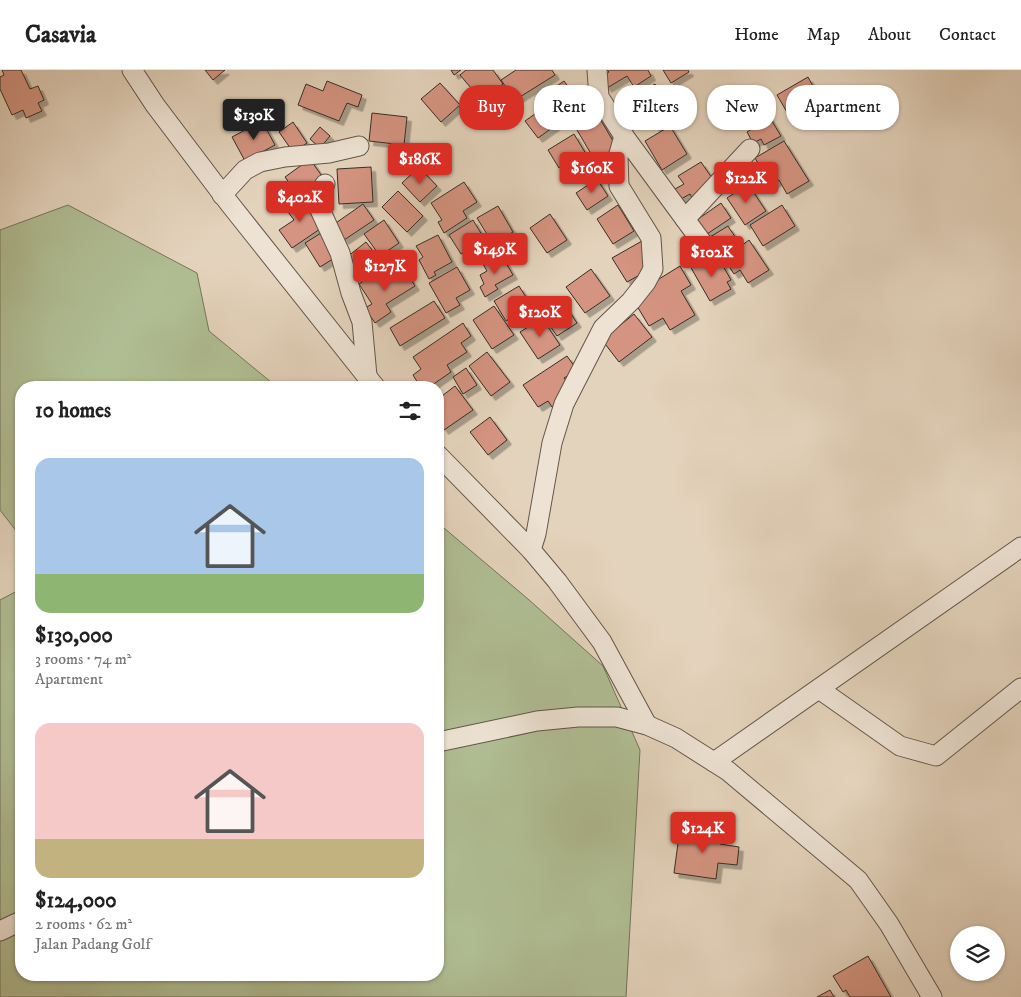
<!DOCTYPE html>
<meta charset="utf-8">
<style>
:root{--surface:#fff;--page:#f6f6f6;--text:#222;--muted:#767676;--line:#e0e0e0;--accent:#d93025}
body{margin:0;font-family:"IM FELL DW Pica",serif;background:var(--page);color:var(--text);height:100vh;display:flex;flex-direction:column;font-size:19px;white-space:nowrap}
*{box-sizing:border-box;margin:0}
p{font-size:16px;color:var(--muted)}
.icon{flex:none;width:28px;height:28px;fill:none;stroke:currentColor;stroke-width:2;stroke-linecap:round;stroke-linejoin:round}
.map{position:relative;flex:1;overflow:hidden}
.details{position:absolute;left:15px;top:311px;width:429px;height:600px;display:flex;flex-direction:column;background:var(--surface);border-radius:20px;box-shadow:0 1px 4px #0004}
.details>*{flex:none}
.top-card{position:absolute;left:459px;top:15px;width:475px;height:45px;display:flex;gap:10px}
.buttons{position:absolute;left:950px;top:856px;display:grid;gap:10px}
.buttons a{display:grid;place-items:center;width:55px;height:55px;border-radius:50%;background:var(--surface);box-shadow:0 1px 4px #0004;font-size:25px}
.price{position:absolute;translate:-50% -42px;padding:0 11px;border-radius:5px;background:var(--accent);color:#fff;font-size:16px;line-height:32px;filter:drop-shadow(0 1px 2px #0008)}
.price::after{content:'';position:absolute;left:50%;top:30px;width:15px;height:11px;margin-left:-8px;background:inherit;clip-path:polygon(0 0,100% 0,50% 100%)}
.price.current{background:#222;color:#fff}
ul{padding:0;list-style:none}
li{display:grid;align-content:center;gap:10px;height:265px;padding:0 20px}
li span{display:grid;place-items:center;height:155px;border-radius:15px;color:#555}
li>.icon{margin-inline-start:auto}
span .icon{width:90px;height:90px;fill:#fffc;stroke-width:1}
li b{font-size:21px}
h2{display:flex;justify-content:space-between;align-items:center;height:60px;padding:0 20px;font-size:21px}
.pill{padding:0 18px;border-radius:20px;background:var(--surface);box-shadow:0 1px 4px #0004;font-size:18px;line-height:45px}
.pill.current{background:var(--accent);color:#fff}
header{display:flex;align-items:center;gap:30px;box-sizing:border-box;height:70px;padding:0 25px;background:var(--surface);border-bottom:1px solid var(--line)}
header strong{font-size:24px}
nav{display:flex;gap:28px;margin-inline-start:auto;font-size:18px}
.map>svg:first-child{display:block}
.green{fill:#b0bd93;stroke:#74755c}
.building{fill:#d59481;stroke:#372d25;filter:url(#shadow)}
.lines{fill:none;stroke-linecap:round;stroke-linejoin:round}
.minor-casing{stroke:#62564b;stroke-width:21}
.minor{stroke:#ede2d3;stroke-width:19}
</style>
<header>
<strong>Casavia</strong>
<nav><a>Home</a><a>Map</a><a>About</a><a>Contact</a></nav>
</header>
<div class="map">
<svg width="1021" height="927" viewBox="0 0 1021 927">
<defs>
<filter id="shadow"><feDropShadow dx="4.5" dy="4.5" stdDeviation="0" flood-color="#0004"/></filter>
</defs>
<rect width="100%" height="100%" fill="#e4d3bc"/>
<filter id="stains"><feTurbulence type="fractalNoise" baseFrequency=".004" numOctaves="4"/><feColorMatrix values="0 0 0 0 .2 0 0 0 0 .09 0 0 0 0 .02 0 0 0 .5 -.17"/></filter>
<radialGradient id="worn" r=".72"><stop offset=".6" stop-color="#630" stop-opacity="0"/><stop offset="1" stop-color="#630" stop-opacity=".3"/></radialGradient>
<g class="green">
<path d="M68,135L197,203L209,261L277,317L21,318V467L0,440V160Z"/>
<path d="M438,453L528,529L603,596L640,680L626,927H0V530L21,519V905H438Z"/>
</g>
<g class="building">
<path d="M2,0H21L30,19L38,16L44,30L38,33L42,41L26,48L23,40L12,45L0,19V7L4,5Z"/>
<path d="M205,0H225L213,10Z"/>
<path d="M451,0H461L454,5Z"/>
<path d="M466,0H493L503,14L482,31L460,5Z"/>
<path d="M516,0H552L555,5L515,30L501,10Z"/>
<path d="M607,0H648L651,6L634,17L627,6L607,18L600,8L609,2Z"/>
<path d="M663,0H688L689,2L671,13Z"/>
<path d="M808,7L821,31L791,49L777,25Z"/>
<path d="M327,11L362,25L358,37L347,33L339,51L298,35L306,14L323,21Z"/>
<path d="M564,11L584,38L564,52L545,24Z"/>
<path d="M440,13L460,35L441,52L421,29Z"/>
<path d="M655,14L675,46L656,58L646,44L628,55L617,38Z"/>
<path d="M747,16L759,35L736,50L724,30Z"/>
<path d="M546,36L559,53L538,68L525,51Z"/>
<path d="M764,38L781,66L764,75L761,69L753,73L747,62L758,55L752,44Z"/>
<path d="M372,43L407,47L404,75L369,71Z"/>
<path d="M599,47L616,76L615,86L604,92L600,85L594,89L577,60Z"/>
<path d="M262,51L275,75L245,91L232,67Z"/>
<path d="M293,52L307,73L293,82L279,62Z"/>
<path d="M670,56L687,84L662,100L645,71Z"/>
<path d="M320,57L330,66L320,78L310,69Z"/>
<path d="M574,64L592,94L573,106L566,94L559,98L548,80Z"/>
<path d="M784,71L809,111L787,124L779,110L771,115L755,88Z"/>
<path d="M310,89L324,109L299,127L285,107Z"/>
<path d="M701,92L712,108L705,113L710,121L694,131L690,124L681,129L675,119L684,114L678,106Z"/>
<path d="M371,97L373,132L339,134L337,99Z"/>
<path d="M419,97L437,116L420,132L402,113Z"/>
<path d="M597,109L608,126L587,140L576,123Z"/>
<path d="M464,112L477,132L463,141L467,148L444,163L438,152L442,150L431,133Z"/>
<path d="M748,114L766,141L745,155L727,128Z"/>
<path d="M398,121L423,146L407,162L382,137Z"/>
<path d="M302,126L323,157L292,178L279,160L294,150L285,138Z"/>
<path d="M721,133L731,148L704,166L694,152Z"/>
<path d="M363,134L374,150L344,170L333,155Z"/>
<path d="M618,135L634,161L613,174L597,149Z"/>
<path d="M782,135L795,156L763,176L750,155Z"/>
<path d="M498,136L513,162L493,174L477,148Z"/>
<path d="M550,144L567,170L547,183L530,158Z"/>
<path d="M384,150L399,173L380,186L364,164Z"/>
<path d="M473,150L485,170L461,184L449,165Z"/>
<path d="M728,156L741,176L749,170L769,200L748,213L740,200L734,204L710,167Z"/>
<path d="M321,163L336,187L320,197L305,173Z"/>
<path d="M438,165L452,192L434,202L436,205L429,209L419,190L423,187L416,176Z"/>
<path d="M642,171L652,188L643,193L647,201L627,212L612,188Z"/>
<path d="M366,172L382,193L363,208L347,187Z"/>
<path d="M501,184L513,205L495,215L498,219L485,227L480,217L484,214L480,205L487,201L483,194Z"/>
<path d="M718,187L731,210L727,212L731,219L710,231L690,196L703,189L706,194Z"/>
<path d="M680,196L691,215L681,221L695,245L670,260L663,248L649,256L634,231L646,217Z"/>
<path d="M403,197L415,216L386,234L391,242L375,253L365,238L372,234L359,214L376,203L381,211Z"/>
<path d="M457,197L470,220L456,228L460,235L446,243L429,213Z"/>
<path d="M591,199L610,226L585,243L566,217Z"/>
<path d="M519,216L531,235L506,251L494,231Z"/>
<path d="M561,229L577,253L557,266L541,243Z"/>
<path d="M434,231L445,248L400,276L390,258Z"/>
<path d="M494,236L514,265L492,279L473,250Z"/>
<path d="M634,244L652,267L619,292L602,270Z"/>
<path d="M542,248L560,275L538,289L520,262Z"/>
<path d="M463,253L471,266L461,273L467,282L447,295L451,302L428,318H421L413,305L421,299L413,287Z"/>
<path d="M487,282L510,312L491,326L469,296Z"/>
<path d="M567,286L577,300L564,308L570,316L566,327L552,337L548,331L538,337L523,315Z"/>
<path d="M466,298L477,315L463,324L453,307Z"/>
<path d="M455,316L473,340L444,360L438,351V329Z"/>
<path d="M490,347L507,370L488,385L470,362Z"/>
<path d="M680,758L722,764L720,774L739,777L737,795L718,793L716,809L674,803Z"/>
<path d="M868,886L891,927H850L846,920L843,922L833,906Z"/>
<path d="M830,920L834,927H817Z"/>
</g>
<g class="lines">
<defs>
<g id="minor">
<path d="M132,0L155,35L229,133L376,318"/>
<path d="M624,66L704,175"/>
<path d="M325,114L316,131L340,183L351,223L362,252L367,306"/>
<path d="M222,125L245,100L260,92L285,87L329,83L359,76"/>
<path d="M685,149L750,79"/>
<path d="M438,385L531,480L557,511L602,572L647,655"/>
<path d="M531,480L536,464L552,373L564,334L603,258L631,231L646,212L653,199L651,168L619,116L618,87L624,66L599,27L597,0"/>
<path d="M819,619L900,676L936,686L1021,618"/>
<path d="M438,672L537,651L578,647H617L647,655L676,668L728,701L858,810L889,854L932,927"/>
<path d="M714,692L1021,477"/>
<path d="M0,861L21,851"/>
</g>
</defs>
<use href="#minor" class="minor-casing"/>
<use href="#minor" class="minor"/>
</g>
<rect width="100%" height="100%" filter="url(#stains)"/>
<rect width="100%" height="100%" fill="url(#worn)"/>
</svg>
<div class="buttons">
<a><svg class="icon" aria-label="layers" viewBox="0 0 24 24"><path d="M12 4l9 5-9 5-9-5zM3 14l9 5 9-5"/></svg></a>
</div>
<b class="price current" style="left:254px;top:71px">$130K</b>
<b class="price" style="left:420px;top:115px">$186K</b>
<b class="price" style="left:592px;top:124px">$160K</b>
<b class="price" style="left:746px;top:134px">$122K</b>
<b class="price" style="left:300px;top:153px">$402K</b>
<b class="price" style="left:495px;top:205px">$149K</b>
<b class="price" style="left:712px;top:208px">$102K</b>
<b class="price" style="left:385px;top:222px">$127K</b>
<b class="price" style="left:540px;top:268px">$120K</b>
<b class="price" style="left:703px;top:784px">$124K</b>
<div class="top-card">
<a class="pill current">Buy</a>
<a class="pill">Rent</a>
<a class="pill">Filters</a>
<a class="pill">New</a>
<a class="pill">Apartment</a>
</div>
<section class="details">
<h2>10 homes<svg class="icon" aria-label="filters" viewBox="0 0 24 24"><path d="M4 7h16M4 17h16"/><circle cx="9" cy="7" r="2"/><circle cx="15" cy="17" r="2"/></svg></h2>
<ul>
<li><span style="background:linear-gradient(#a9c7e8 75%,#8fb573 0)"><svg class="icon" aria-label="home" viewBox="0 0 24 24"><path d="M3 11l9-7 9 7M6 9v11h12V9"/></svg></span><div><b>$130,000</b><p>3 rooms · 74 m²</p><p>Apartment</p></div></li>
<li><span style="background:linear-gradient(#f6c9c9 75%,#c2b280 0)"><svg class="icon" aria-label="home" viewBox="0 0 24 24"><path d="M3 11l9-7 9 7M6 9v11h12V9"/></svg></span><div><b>$124,000</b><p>2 rooms · 62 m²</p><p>Jalan Padang Golf</p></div></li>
</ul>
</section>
</div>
